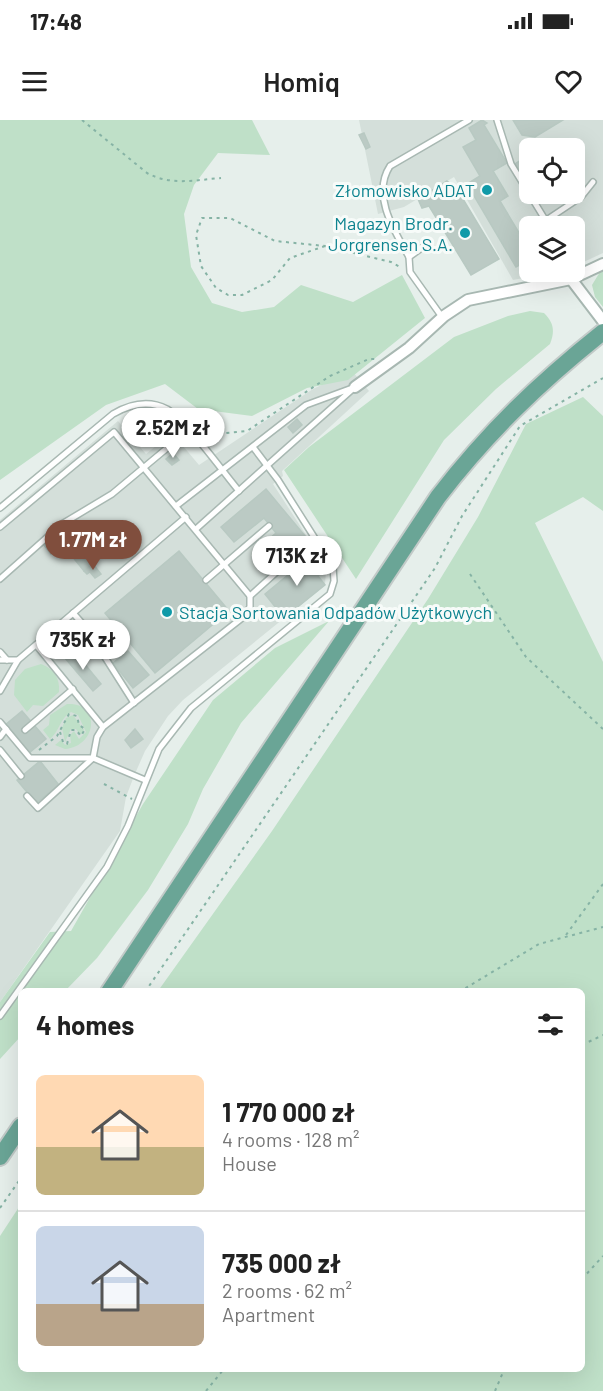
<!DOCTYPE html>
<meta charset="utf-8">
<style>
:root{--surface:#fff;--page:#f2f2f2;--text:#222;--muted:#767676;--line:#e0e0e0;--accent:#804e3d}
body{margin:0;font-family:Barlow,sans-serif;background:var(--page);color:var(--text);height:100vh;display:flex;flex-direction:column;font-size:22px;white-space:nowrap}
*{box-sizing:border-box;margin:0}
p{font-size:20px;color:var(--muted)}
.icon{flex:none;width:33px;height:33px;fill:none;stroke:currentColor;stroke-width:2;stroke-linecap:round;stroke-linejoin:round}
.map{position:relative;flex:1;overflow:hidden}
.panel{position:absolute;left:18px;top:868px;width:567px;height:384px;display:flex;flex-direction:column;background:var(--surface);border-radius:9px;box-shadow:0 6px 24px #0002}
.panel>*{flex:none}
.tools{position:absolute;left:519px;top:18px;display:grid;gap:12px}
.tools a{display:grid;place-items:center;width:66px;height:66px;border-radius:9px;background:var(--surface);box-shadow:0 6px 24px #0002;font-size:30px}
.price{position:absolute;translate:-50% -51px;padding:0 14px;border-radius:21px;background:#fff;color:#222;font-size:20px;line-height:39px;filter:drop-shadow(0 2px 3px #0008)}
.price::after{content:'';position:absolute;left:50%;top:36px;width:18px;height:14px;margin-left:-9px;background:inherit;clip-path:polygon(0 0,100% 0,50% 100%)}
.price.active{background:var(--accent);color:#fff}
ul{padding:0;list-style:none}
li{display:flex;align-items:center;gap:18px;height:150px;padding:0 18px}
li+li{border-top:2px solid var(--line)}
li span{display:grid;place-items:center;flex:none;width:168px;height:120px;border-radius:9px;color:#555}
li>.icon{margin-inline-start:auto}
span .icon{width:72px;height:72px;fill:#fffc;stroke-width:1}
li b{font-size:26px}
h2{display:flex;justify-content:space-between;align-items:center;height:72px;padding:0 18px;font-size:26px}
.status{display:flex;justify-content:space-between;align-items:center;height:42px;padding:0 30px;background:var(--surface);direction:ltr}
.status svg{height:16px;fill:currentColor}
header{display:flex;justify-content:space-between;align-items:center;height:78px;padding:0 18px;background:var(--surface);font-size:27px;font-weight:600}
.map>svg:first-child{display:block}
.built{fill:#d4dfda;fill-rule:evenodd}
.green{fill:#bfe0c8}
.building{fill:#bbcac4;stroke:#b8c9c2;stroke-width:1.5}
.lines{fill:none;stroke-linecap:round;stroke-linejoin:round}
.lane-casing{stroke:#a8b8b2;stroke-width:8}
.street-casing{stroke:#a8b8b2;stroke-width:14}
.primary-casing{stroke:#c2cac8;stroke-width:20}
.path{stroke:#86b3a5;stroke-width:2;stroke-dasharray:3 4.5;stroke-linecap:butt}
.lane{stroke:#fff;stroke-width:5}
.street{stroke:#fff;stroke-width:10}
.primary{stroke:#6aa596;stroke-width:16}
.culture-dot{fill:#0f9aa8;stroke:#f7fbf9;stroke-width:2}
.labels{text-anchor:middle;dominant-baseline:central;stroke-width:6;stroke-linejoin:round;paint-order:stroke}
.culture-label{font-size:18px;fill:#0d838f;stroke:#f7fbf9;text-anchor:end}
</style>
<div class="status"><b>17:48</b><svg viewBox="0 0 49 12"><path d="M0 12V9h3v3zM5 12V6h3v6zM10 12V3h3v9zM15 12V0h3v12zM26 1h20v11H26zM47 4h2v5h-2z"/></svg></div>
<header><svg class="icon" aria-label="menu" viewBox="0 0 24 24"><path d="M4 6h16M4 12h16M4 18h16"/></svg>Homiq<svg class="icon" aria-label="heart" viewBox="0 0 24 24"><path d="M12 20l-8-8c-3-5 5-10 8-4 3-6 11-1 8 4z"/></svg></header>
<div class="map">
<svg width="603" height="1271" viewBox="0 0 603 1271">
<rect width="100%" height="100%" fill="#e6efeb"/>
<g class="built">
<path d="M359,0H603V133L575,146L574,106H530V152H553L513,160L454,57L404,87L378,94ZM530,28H574V74H530Z"/>
<path d="M352,251L369,271L282,351L283,356L273,364L323,441L326,450L325,465L183,580L168,596L145,631L134,656L126,677L120,711L0,882V400L118,301L146,334L172,313L199,345L313,269Z"/>
</g>
<g class="green">
<path d="M0,0H252L270,35L218,33L194,65L184,94L191,147L212,183L242,192L274,187L301,165L353,182L402,155L425,198L348,260L307,268L252,296L198,289L165,264L106,285L0,360Z"/>
<path d="M603,147V187L595,177L592,165Z"/>
<path d="M530,191L544,193C554,203 555,211 550,224L496,269L444,320L356,459L284,350L309,327L454,217L508,196Z"/>
<path d="M583,277L603,296V391L583,377L535,403L603,542V1271H0V1116L21,1084V1250H582V872L158,871L272,711L428,479L478,397L526,304Z"/>
<path d="M329,501L241,603L203,669L188,704L148,770L97,838L65,871L21,872V916L0,939V882L50,812L71,811L143,684L213,580L275,528Z"/>
<path d="M41,544C54,549 60,558 59,572L43,586L33,585L27,592L14,575L15,560L25,549Z"/>
<path d="M67,584C101,582 98,626 65,629L55,625L61,620L65,625L71,623L70,615L74,611L79,619L86,612L78,595L71,592C60,598 59,612 50,619L43,610L49,605L50,595Z"/>
<path d="M73,595L84,610L80,615L76,609H71L65,622L62,608L66,598Z"/>
</g>
<g class="building">
<path d="M482,0L487,3L484,5L507,43L493,51L508,76L500,81L530,131V139L516,147L467,64L480,56L463,27L476,20L469,8Z"/>
<path d="M513,0H563L535,17L522,15Z"/>
<path d="M364,13L370,27L366,29L359,15Z"/>
<path d="M530,34V65L515,44Z"/>
<path d="M447,61L457,69L499,139L471,155L429,86L422,88L418,79Z"/>
<path d="M297,299L302,305L293,313L288,307Z"/>
<path d="M173,333L179,340L172,345L166,339Z"/>
<path d="M266,369L305,416L268,447L255,431L276,413L264,398L234,422L221,407Z"/>
<path d="M64,409L71,417L51,434L44,425Z"/>
<path d="M80,429L93,444L84,451L71,435Z"/>
<path d="M179,431L229,491L155,553L105,493Z"/>
<path d="M312,435L325,450L318,456L325,465L284,498L265,474Z"/>
<path d="M93,444L101,454L95,458L90,452L87,454L84,451Z"/>
<path d="M74,531L101,564L93,571L65,538Z"/>
<path d="M128,531L149,555L133,568L113,543Z"/>
<path d="M22,591L46,619L29,633L5,605Z"/>
<path d="M135,609L143,619L131,628L125,620Z"/>
<path d="M40,641L59,665L36,683L17,660Z"/>
</g>
<g class="lines">
<defs>
<g id="lane">
<path d="M497,0L511,44L549,106"/>
<path d="M545,101L581,77L593,62"/>
<path d="M427,124L409,137L410,152L442,197"/>
<path d="M409,137C395,112 371,75 390,46L469,0"/>
<path d="M176,386L306,285L355,267L196,409"/>
<path d="M0,388L113,294C130,284 149,280 167,289C186,300 223,352 239,371"/>
<path d="M0,407L114,312L250,476V487L242,498L103,607L97,617L93,638H30L0,602"/>
<path d="M0,459L62,404L112,374L166,329"/>
<path d="M206,460L269,406"/>
<path d="M250,476L301,430"/>
<path d="M73,493L87,509L134,583"/>
<path d="M36,525L103,607"/>
<path d="M0,532L7,540"/>
<path d="M0,540H18L186,397"/>
<path d="M0,571L18,540"/>
<path d="M25,610L73,569"/>
<path d="M0,617L6,609"/>
<path d="M0,630L21,656"/>
<path d="M27,676L38,688L93,638L145,660"/>
<path d="M0,896L107,747L128,706L159,629L191,588L330,474L334,461L333,447L278,360L253,327"/>
</g>
<g id="street">
<path d="M571,159L603,201"/>
<path d="M355,267L409,228L444,196L468,180L571,159L603,144"/>
</g>
<g id="primary">
<path d="M109,872L438,377C488,312 539,263 603,212"/>
<path d="M0,1037L21,1006"/>
</g>
</defs>
<use href="#lane" class="lane-casing"/>
<use href="#street" class="street-casing"/>
<use href="#primary" class="primary-casing"/>
<g class="path">
<path d="M82,0L147,53C171,66 195,60 221,58"/>
<path d="M325,126L290,138L272,160L242,175H228L216,168L201,146L196,115L202,98H230L275,121L325,126L391,142L402,148"/>
<path d="M204,315L247,311L330,256L369,239H376"/>
<path d="M470,454L526,537L603,609"/>
<path d="M39,630L57,616L69,594L77,596L79,605L85,609L81,616L76,610H71L67,624L63,622L60,612"/>
<path d="M104,664L132,679"/>
<path d="M566,815L603,764"/>
<path d="M145,872L435,448L462,396L520,306L603,258"/>
<path d="M459,872L539,824L603,807"/>
<path d="M582,925L603,915"/>
<path d="M0,1088L21,1058"/>
<path d="M582,1159L603,1136"/>
<path d="M206,1271L223,1250"/>
<path d="M495,1271L504,1250"/>
</g>
<use href="#lane" class="lane"/>
<use href="#street" class="street"/>
<use href="#primary" class="primary"/>
</g>
<g class="culture-dot">
<circle cx="487" cy="70" r="6"/>
<circle cx="465" cy="113" r="6"/>
<circle cx="167" cy="492" r="6"/>
</g>
<g class="labels">
<g class="culture-label">
<text x="475" y="70">Złomowisko ADAT</text>
<text x="453" y="103">Magazyn Brodr.<tspan x="453" dy="21">Jorgrensen S.A.</tspan></text>
<text x="179" y="492" text-anchor="start">Stacja Sortowania Odpadów Użytkowych</text>
</g>
</g>
</svg>
<div class="tools">
<a><svg class="icon" aria-label="locate" viewBox="0 0 24 24"><circle cx="12" cy="12" r="6"/><path d="M12 2v4M12 18v4M2 12h4M18 12h4"/></svg></a>
<a><svg class="icon" aria-label="layers" viewBox="0 0 24 24"><path d="M12 4l9 5-9 5-9-5zM3 14l9 5 9-5"/></svg></a>
</div>
<b class="price" style="left:173px;top:339px">2.52M zł</b>
<b class="price active" style="left:93px;top:451px">1.77M zł</b>
<b class="price" style="left:297px;top:467px">713K zł</b>
<b class="price" style="left:83px;top:551px">735K zł</b>
<section class="panel">
<h2>4 homes<svg class="icon" aria-label="filters" viewBox="0 0 24 24"><path d="M4 7h16M4 17h16"/><circle cx="9" cy="7" r="2"/><circle cx="15" cy="17" r="2"/></svg></h2>
<ul>
<li><span style="background:linear-gradient(#ffd9b3 60%,#c2b280 0)"><svg class="icon" aria-label="home" viewBox="0 0 24 24"><path d="M3 11l9-7 9 7M6 9v11h12V9"/></svg></span><div><b>1 770 000 zł</b><p>4 rooms · 128 m²</p><p>House</p></div></li>
<li><span style="background:linear-gradient(#c9d6e8 65%,#b9a48a 0)"><svg class="icon" aria-label="home" viewBox="0 0 24 24"><path d="M3 11l9-7 9 7M6 9v11h12V9"/></svg></span><div><b>735 000 zł</b><p>2 rooms · 62 m²</p><p>Apartment</p></div></li>
</ul>
</section>
</div>
